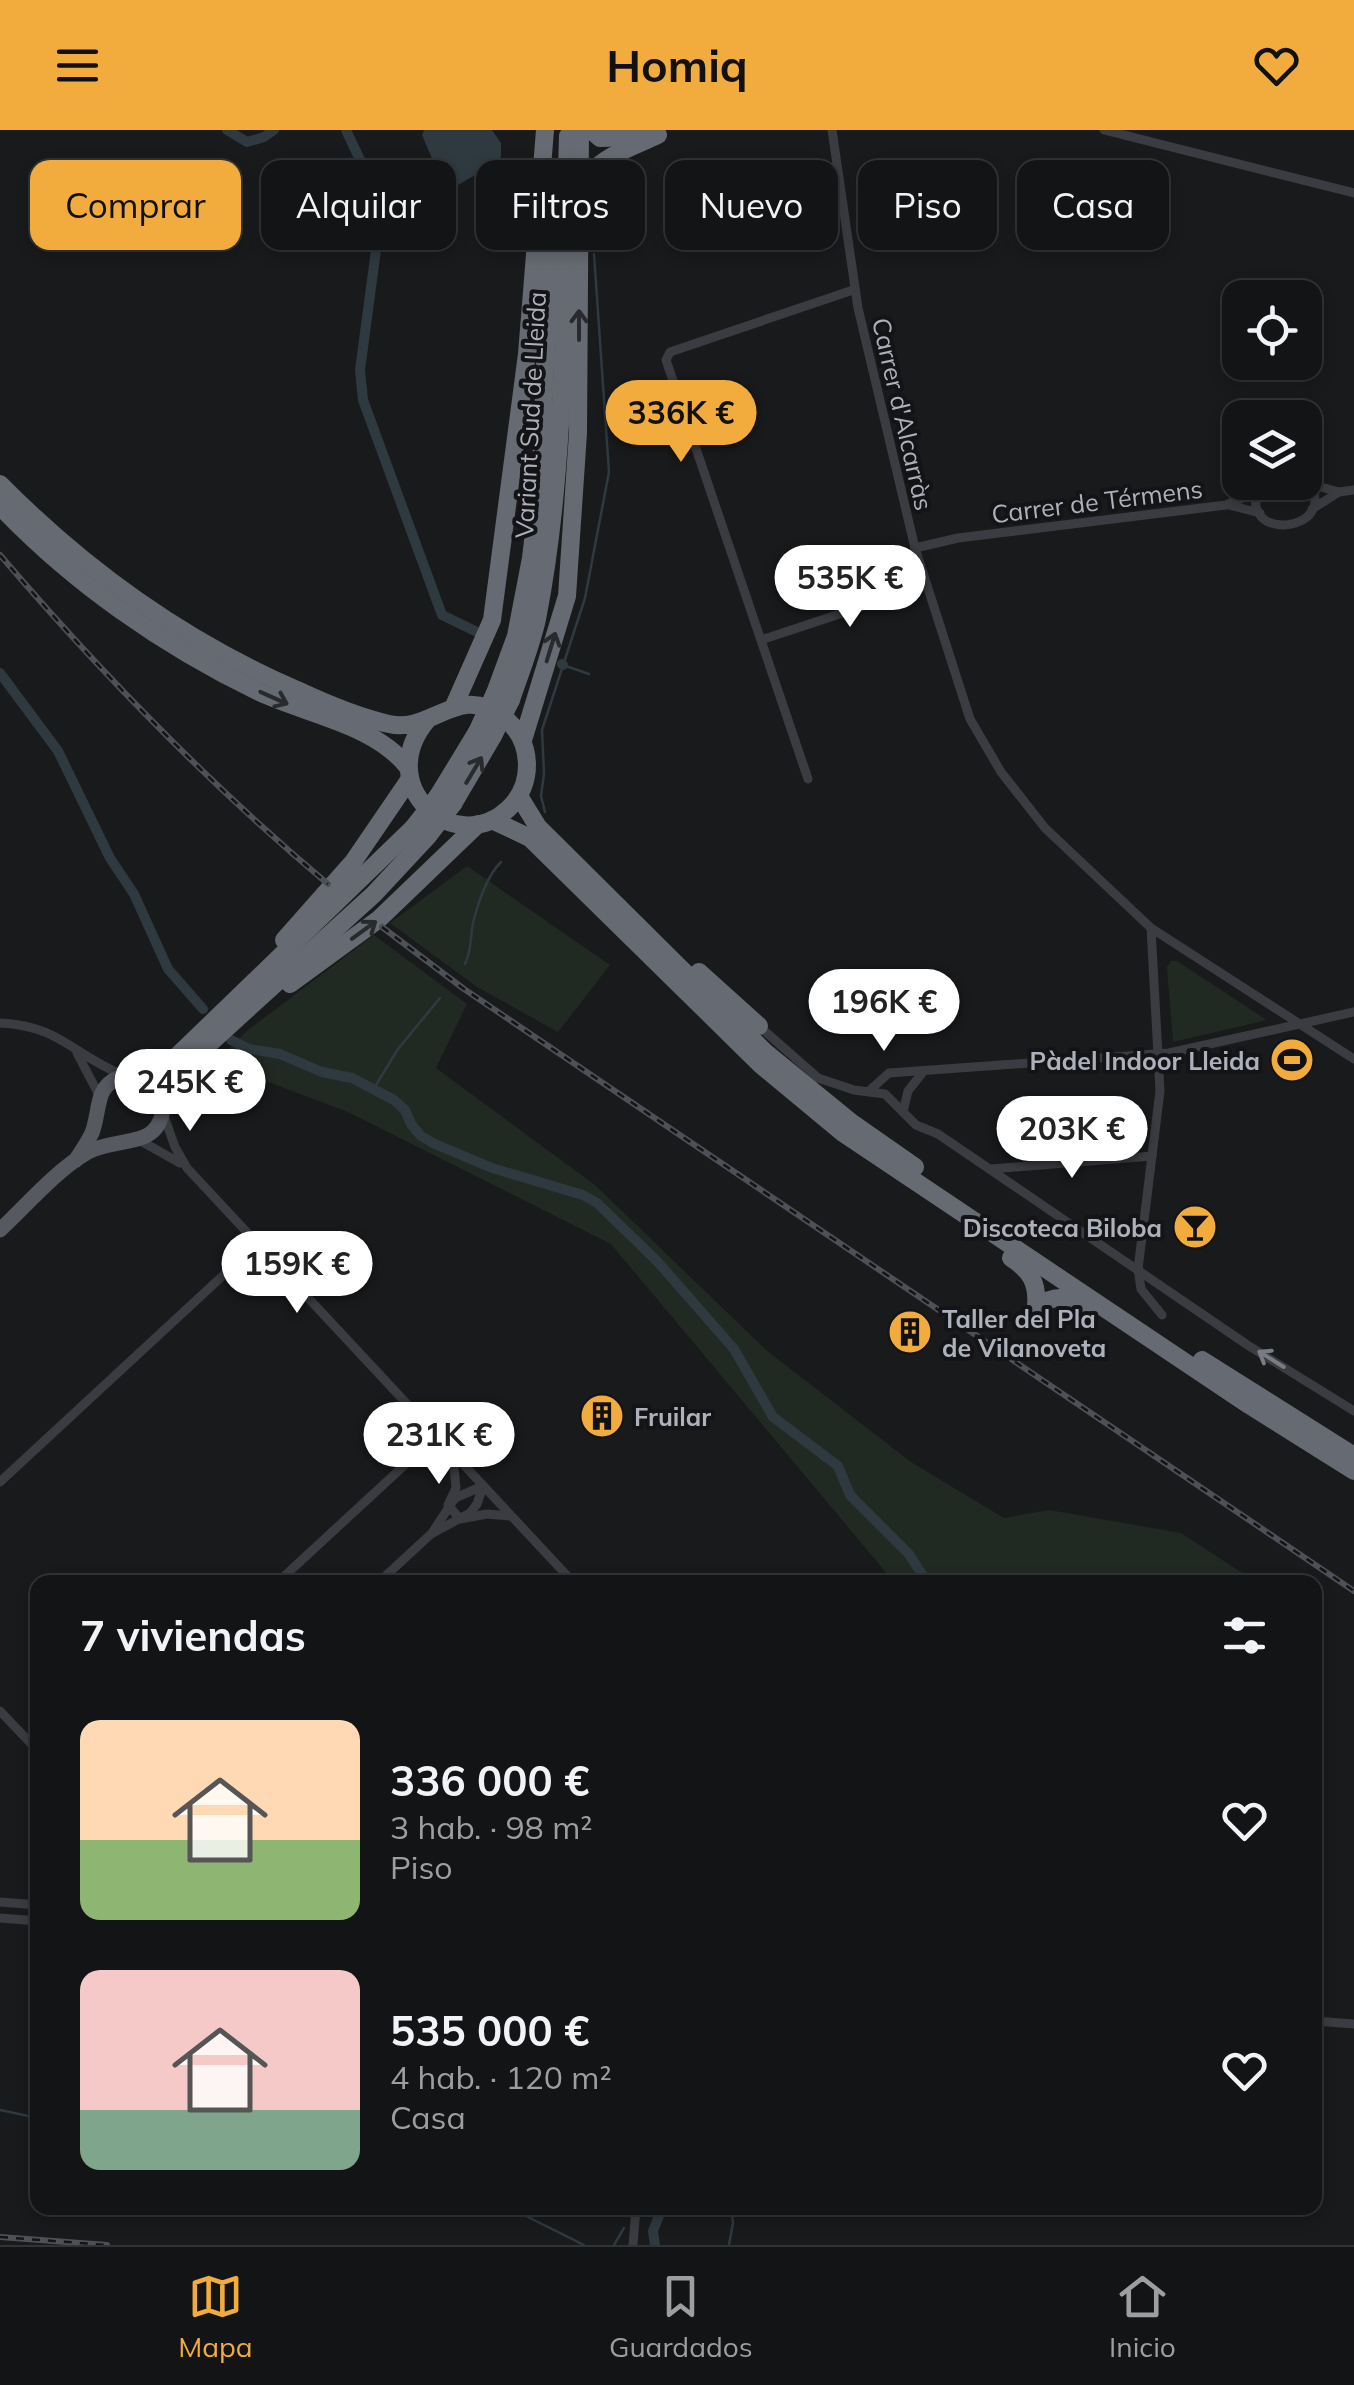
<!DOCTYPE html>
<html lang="es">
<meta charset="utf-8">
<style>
:root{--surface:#131415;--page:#1c1d1e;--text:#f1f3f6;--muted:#9d9ea0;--line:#323334;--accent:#f1ac3d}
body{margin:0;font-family:Mulish,sans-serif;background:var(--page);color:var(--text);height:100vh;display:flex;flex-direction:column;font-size:38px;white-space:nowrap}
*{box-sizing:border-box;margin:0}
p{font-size:32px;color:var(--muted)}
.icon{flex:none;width:55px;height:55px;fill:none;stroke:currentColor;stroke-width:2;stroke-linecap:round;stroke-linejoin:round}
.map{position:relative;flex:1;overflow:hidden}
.details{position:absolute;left:30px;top:1445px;width:1292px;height:640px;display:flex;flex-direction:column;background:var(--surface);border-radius:20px;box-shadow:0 5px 15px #0003,0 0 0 2px var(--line)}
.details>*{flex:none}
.hud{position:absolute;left:30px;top:30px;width:1295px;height:90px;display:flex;gap:20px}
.controls{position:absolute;left:1222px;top:150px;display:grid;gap:20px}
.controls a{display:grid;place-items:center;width:100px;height:100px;border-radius:20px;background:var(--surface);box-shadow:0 5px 15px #0003,0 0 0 2px var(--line);font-size:50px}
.price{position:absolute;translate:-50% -85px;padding:0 22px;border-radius:35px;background:#fff;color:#222;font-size:32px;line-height:65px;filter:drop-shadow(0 2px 5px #0008)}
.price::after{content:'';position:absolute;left:50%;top:60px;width:30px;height:22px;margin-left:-15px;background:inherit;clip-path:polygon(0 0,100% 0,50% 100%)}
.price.current{background:var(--accent);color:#111}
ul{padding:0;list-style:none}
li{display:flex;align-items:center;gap:30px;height:250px;padding:0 50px}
li span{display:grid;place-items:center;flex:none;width:280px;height:200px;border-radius:20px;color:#555}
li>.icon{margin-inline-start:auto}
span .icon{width:120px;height:120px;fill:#fffc;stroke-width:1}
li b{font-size:42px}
h2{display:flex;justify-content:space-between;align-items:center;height:120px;padding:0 50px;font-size:42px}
.chip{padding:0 35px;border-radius:20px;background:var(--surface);box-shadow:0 5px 15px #0003,0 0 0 2px var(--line);font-size:35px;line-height:90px}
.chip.current{background:var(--accent);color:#111}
header{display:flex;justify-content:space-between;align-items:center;height:130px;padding:0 50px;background:var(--accent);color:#111;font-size:45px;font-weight:700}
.tabs{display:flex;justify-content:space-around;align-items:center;height:140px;border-top:2px solid var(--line);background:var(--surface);font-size:28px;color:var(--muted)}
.tabs a{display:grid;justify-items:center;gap:5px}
.tabs .current{color:var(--accent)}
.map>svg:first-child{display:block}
.green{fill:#212a22}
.water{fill:#2f3940}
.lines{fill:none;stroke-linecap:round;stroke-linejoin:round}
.stream{stroke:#2f3940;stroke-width:2.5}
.canal{stroke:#2f3940;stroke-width:10}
.street{stroke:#3a3c41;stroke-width:9}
.primary{stroke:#565960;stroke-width:15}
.highway{stroke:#666a72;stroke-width:18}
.rail-casing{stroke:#4d5056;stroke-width:6}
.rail{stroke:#141417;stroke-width:2.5;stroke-dasharray:8;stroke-linecap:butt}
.highway-bridge{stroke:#666a72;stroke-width:18}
.oneway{stroke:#282a2e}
.oneway2{stroke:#797c84}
.labels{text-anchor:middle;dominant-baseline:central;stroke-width:8;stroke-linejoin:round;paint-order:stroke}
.street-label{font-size:25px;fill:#acb1bb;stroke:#141417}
.poi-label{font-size:25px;font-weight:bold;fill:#acb1bb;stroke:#141417;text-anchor:end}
</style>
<header><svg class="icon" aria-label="menu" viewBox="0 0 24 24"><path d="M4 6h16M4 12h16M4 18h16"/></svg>Homiq<svg class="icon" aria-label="heart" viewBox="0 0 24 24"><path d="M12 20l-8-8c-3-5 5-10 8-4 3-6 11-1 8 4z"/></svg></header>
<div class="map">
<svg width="1354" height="2115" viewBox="0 0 1354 2115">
<rect width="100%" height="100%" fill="#191a1c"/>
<g class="green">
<path d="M467,736L610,835L558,902L477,857L390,793Z"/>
<path d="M374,805L467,874L436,938L595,1055L766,1220L911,1332L1004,1388L1049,1380L1181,1403L1256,1452H894L611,1114L348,982L216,932L248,900Z"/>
<path d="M1171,831H1177L1267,890L1173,912L1167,837Z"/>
</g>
<path class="water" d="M424,0H492L501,13V27L491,36L451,59H445L422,5Z"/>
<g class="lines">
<g class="stream">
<path d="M563,535L589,544"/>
<path d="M545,682L541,666L544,644L542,600L585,468L609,342L594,124"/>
<path d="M465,834C472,819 470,808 473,793C478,773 487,746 501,732"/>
<path d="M373,960L398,919L440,868"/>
<path d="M0,1980L38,1988"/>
<path d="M493,2078L520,2083L584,2115"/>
<path d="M614,2115L624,2098"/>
<path d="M729,2115L733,2093L731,2078"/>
</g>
<g class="canal">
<path d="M227,0L247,12L264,7L274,0"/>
<path d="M346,0L370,51L368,70L376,120L360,240L363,270L442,485L475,501"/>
<path d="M562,534L563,535"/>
<path d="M0,543L58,621L110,728L134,764L168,839L203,879"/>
<path d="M231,910L249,919L280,924L322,942L352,948L394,970L405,980L411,994L421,1006L435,1014L492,1038L583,1065L597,1073L657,1131L734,1219L773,1287L838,1336L850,1365L908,1423L927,1452"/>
<path d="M655,2115L653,2101L662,2078"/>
</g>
<g class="street">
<path d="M832,0L858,178L915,418L970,589L1001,642L1045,698L1151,798L1354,929"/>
<path d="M1104,0L1354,63"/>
<path d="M1261,352C1230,417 1349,402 1305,348"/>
<path d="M1310,354L1339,362"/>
<path d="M1229,375L1260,383"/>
<path d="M1312,379L1339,362L1354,360"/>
<path d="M915,418L958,408L1226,375L1256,362"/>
<path d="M761,510L927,455"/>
<path d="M808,649L666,230L670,222L853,160"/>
<path d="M1151,798L1160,961L1138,1139L1141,1159L1162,1185"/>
<path d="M0,893C62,896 72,925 123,945"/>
<path d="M759,896L818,948L854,960L885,964L916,995L938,1004L1249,1216L1354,1281"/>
<path d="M77,923L100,967"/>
<path d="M870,960L889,943L1169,923L1354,882"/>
<path d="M903,982L908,961L923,942"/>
<path d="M164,986L175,1017L187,1038L573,1452"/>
<path d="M139,1010L180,1033"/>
<path d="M991,1039L1152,1026"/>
<path d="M453,1326L456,1358L448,1375L460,1389L487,1384L510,1386"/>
<path d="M0,1352L257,1114"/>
<path d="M432,1403L455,1368L483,1356"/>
<path d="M278,1452L435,1307"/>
<path d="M379,1452L431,1404L470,1383L477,1374L483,1356"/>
<path d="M0,1581L38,1621"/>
<path d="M0,1772L38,1775"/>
<path d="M0,1788L38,1791"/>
<path d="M1315,1891L1354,1894"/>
<path d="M633,2115L636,2078"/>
</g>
<path class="primary" d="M0,1100C27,1075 55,1041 88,1022C108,1011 140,1014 153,1001C161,994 163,983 164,973L151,951C135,940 111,945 102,963C97,975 97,990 92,1003C87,1013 81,1022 75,1031"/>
<g class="highway">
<path d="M591,0L600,8L642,7"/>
<path d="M584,60C588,30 633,17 658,5"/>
<path d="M0,354C87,442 184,511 297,560C327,574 357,587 389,594C432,604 458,552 503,587C533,609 535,654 508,679C454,729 371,655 428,589"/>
<path d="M0,376C73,453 164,516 259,562C308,585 373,594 407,636"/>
<path d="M495,563L516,506L531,428L541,343L552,50"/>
<path d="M511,570C520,543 531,516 537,489C568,331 563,166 568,6"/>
<path d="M454,576L492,490L527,224L545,0"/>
<path d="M523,610L567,466L578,303L580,0"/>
<path d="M438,666L477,602"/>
<path d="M519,666L538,697L765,922L852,993L915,1037"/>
<path d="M453,674L493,606"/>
<path d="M492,690L530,708L761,935L843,1003L1249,1275L1354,1341"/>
<path d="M284,810L353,732L409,650"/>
<path d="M699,842L759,896"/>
<path d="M290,854L379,789L478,694"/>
<path d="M144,946L173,930L413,698"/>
<path d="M164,973L173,952L186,935L374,764L428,706"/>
<path d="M1011,1128C1031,1141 1038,1153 1036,1177"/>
<path d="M1036,1177C1055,1164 1066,1166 1085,1177"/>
<path d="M1202,1230L1354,1326"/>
</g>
<defs>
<g id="rail">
<path d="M0,425C100,542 210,655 328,754"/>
<path d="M382,797L464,859L1354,1461"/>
<path d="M0,2107L107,2115"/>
</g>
</defs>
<use href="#rail" class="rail-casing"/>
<use href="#rail" class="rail"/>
<g class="highway-bridge">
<path d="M477,602L495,563"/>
<path d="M493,606L511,570"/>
<path d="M413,698L438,666"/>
<path d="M428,706L453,674"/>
</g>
</g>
<defs><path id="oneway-shaft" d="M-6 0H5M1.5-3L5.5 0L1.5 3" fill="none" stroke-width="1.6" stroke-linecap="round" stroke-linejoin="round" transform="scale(2.5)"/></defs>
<g class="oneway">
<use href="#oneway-shaft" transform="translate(579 195) rotate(-90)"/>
<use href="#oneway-shaft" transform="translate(551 517) rotate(-73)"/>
<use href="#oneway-shaft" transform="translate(274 568) rotate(24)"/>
<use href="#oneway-shaft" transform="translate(474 640) rotate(-59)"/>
<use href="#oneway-shaft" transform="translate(364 800) rotate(-36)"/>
</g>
<use class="oneway2" href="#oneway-shaft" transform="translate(1271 1229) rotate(-148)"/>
<defs>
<symbol id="stadium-disc" viewBox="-11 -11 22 22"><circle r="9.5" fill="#f1ac3d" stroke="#141417"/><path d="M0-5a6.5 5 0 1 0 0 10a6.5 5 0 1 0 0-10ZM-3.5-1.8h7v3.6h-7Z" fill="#111"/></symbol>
<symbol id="bar-disc" viewBox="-11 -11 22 22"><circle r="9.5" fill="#f1ac3d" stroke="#141417"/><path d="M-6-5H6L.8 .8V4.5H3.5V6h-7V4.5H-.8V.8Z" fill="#111"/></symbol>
<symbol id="building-disc" viewBox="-11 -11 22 22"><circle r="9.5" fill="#f1ac3d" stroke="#141417"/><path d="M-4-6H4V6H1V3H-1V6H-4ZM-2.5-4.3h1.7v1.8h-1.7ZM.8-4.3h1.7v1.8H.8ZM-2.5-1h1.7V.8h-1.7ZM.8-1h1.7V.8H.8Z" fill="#111"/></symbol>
</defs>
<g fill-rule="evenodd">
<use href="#stadium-disc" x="1267" y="905" width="50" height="50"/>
<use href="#bar-disc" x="1170" y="1072" width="50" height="50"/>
<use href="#building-disc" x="885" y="1177" width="50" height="50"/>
<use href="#building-disc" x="577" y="1261" width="50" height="50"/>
</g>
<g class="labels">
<g class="street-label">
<text transform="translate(903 284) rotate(77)">Carrer d'Alcarràs</text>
<text transform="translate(530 285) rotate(-87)">Variant Sud de Lleida</text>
<text transform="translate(1097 371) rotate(-7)">Carrer de Térmens</text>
</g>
<g class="poi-label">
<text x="1260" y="930">Pàdel Indoor Lleida</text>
<text x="1162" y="1097">Discoteca Biloba</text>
<text x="942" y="1188" text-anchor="start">Taller del Pla<tspan x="942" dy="29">de Vilanoveta</tspan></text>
<text x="634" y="1286" text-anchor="start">Fruilar</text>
</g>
</g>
</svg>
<div class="controls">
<a><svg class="icon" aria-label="locate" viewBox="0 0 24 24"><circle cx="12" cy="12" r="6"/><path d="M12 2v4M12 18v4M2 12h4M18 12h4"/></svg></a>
<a><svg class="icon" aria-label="layers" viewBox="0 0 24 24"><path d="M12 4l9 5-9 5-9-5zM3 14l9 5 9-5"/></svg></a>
</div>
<b class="price current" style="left:681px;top:335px">336K €</b>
<b class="price" style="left:850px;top:500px">535K €</b>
<b class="price" style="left:884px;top:924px">196K €</b>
<b class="price" style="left:190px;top:1004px">245K €</b>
<b class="price" style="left:1072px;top:1051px">203K €</b>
<b class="price" style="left:297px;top:1186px">159K €</b>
<b class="price" style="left:439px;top:1357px">231K €</b>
<div class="hud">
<a class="chip current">Comprar</a>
<a class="chip">Alquilar</a>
<a class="chip">Filtros</a>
<a class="chip">Nuevo</a>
<a class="chip">Piso</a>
<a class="chip">Casa</a>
</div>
<section class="details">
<h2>7 viviendas<svg class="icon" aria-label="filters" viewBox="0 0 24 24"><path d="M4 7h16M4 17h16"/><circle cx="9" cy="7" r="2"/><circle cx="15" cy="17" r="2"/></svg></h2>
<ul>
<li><span style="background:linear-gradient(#ffd9b3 60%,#8fb573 0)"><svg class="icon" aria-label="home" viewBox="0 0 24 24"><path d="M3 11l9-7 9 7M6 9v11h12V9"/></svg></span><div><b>336 000 €</b><p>3 hab. · 98 m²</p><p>Piso</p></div><svg class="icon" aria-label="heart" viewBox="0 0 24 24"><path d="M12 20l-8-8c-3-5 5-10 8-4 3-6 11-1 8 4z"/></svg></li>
<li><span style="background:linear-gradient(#f6c9c9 70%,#7fa58c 0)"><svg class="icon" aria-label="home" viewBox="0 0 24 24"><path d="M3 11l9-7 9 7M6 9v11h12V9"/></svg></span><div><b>535 000 €</b><p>4 hab. · 120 m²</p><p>Casa</p></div><svg class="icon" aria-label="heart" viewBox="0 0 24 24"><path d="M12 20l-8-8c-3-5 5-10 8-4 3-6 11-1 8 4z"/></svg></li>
</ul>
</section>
</div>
<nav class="tabs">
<a class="current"><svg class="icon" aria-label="map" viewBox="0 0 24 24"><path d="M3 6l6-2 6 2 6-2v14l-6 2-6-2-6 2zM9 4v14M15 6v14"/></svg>Mapa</a>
<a><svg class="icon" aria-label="saved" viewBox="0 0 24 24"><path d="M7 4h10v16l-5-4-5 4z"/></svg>Guardados</a>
<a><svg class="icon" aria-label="home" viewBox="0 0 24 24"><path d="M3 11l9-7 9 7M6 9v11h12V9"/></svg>Inicio</a>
</nav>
